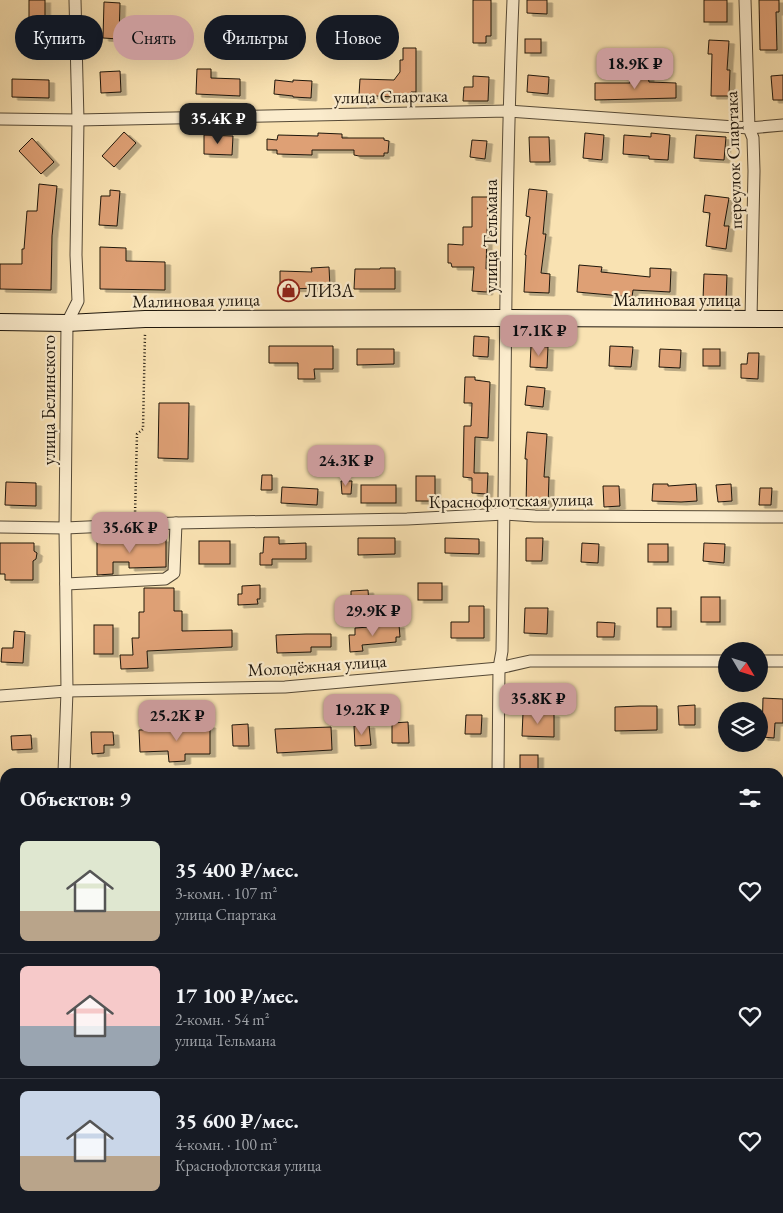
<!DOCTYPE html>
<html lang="ru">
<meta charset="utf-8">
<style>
:root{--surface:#171b24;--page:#242831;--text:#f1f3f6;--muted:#9ea1a6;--line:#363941;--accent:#c59692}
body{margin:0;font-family:"EB Garamond",serif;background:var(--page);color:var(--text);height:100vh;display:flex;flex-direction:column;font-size:19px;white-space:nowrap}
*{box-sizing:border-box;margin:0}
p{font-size:16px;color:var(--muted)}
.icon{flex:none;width:28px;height:28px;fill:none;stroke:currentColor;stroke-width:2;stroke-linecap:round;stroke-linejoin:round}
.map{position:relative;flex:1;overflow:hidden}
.drawer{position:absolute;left:0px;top:768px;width:784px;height:446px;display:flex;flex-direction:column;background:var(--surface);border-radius:15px 15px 0 0;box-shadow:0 5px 20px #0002}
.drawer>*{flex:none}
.top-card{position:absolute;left:15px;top:15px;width:500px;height:45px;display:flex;gap:10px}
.needle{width:32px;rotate:128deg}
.tools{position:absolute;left:718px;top:642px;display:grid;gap:10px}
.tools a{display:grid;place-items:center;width:50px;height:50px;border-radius:50%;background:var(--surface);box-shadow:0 5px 20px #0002;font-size:25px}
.price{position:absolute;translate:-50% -42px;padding:0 11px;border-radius:10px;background:var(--accent);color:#111;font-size:16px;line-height:32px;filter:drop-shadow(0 1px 2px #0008)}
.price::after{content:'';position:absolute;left:50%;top:30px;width:15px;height:11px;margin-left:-8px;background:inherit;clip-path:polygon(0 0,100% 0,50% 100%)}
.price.active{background:#222;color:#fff}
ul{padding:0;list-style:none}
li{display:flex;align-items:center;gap:15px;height:125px;padding:0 20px}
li+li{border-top:1px solid var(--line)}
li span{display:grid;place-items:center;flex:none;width:140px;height:100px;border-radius:8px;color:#555}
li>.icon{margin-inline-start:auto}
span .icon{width:60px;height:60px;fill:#fffc;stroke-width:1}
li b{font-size:21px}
h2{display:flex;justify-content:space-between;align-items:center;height:60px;padding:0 20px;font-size:21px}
.chip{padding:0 18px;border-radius:22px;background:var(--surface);box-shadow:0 5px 20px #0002;font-size:18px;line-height:45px}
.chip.active{background:var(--accent);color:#111}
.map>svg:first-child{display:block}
.building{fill:#dea075;stroke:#1e160c;filter:url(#shadow)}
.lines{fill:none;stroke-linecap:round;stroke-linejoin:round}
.street-casing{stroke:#554936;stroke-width:13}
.secondary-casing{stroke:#1e160c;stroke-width:18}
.path{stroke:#1e160c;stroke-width:2.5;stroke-dasharray:1 2.5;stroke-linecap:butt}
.street{stroke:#fbeccd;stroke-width:11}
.secondary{stroke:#fbeccd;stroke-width:16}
.labels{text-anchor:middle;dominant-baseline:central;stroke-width:4.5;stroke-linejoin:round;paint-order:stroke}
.street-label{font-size:18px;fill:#1e160c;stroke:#fbeccd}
.poi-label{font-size:18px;fill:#1e160c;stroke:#fbeccd;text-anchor:start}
</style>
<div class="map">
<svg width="783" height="1213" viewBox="0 0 783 1213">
<defs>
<filter id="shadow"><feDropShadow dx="5.5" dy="3" stdDeviation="0" flood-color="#0004"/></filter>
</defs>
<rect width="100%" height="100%" fill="#f9e2b2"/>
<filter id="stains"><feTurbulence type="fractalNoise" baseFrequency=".004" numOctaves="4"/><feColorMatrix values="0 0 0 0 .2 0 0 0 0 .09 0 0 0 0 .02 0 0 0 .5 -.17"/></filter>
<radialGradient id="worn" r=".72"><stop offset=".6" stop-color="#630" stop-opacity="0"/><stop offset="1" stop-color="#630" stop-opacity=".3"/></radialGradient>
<g class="building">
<rect x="29" y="0" width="16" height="30"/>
<path d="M473,0H491V36H486V43H473Z"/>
<path d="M527,0H547V14L527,13Z"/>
<rect x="704" y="0" width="23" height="22"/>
<path d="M759,0H779V12H776L777,50H760Z"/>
<path d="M104,2L120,3L119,39L103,38Z"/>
<rect x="525" y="39" width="16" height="14"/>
<path d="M709,40L729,41L727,70H730L729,96H711L712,54H708Z"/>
<path d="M403,48H416V92H411V94L394,95V97L359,95L360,79L394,80L400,72V60H403Z"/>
<path d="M197,69H211V78L240,79V96L196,94Z"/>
<path d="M120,71L121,92L101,93L100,72Z"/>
<path d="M528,75L549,77L548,94L527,92Z"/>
<path d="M783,75V100H773L771,76Z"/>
<path d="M473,76L489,77L488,101H463L464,87H473Z"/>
<path d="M648,76L649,82L676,83V98L595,100V83H630V77Z"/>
<path d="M12,79L49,80V98L12,97Z"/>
<path d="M275,80L293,82V80L312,81L311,98L293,97V96L274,94Z"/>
<path d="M124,132L136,143L114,167L102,156Z"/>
<path d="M318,133L342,134V138H384V140L389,141L388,153H384V156H359L354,155V150H312V155L277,154V150H267V139L277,140L278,135L318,136Z"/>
<path d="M585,133L604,135L602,160L583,158Z"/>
<path d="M651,133L670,135L668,160L649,159V156L623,154L624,135L651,137Z"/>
<path d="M204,135L233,136L232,155L204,154Z"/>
<path d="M696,135L726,137L724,160L694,158Z"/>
<path d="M529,137H549L550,162H530Z"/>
<path d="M32,138L54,162L41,174L19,151Z"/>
<path d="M472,140L487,141L485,159L470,157Z"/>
<path d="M39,184L57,186L52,236L51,290L0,289V264H22V249H24L27,211H37Z"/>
<path d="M529,189L547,191L543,234H546L541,273L550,274L549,293L524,292L526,255H525L530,217L526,216Z"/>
<path d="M110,190L120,191L117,226L99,225L101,196H110Z"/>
<path d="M705,195L729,198L724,226H729L726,249L706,246L710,213L703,212Z"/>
<path d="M472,197H488L486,269H489L487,292L472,291L474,267H452L451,263H448V244L463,245V227H472Z"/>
<path d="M100,247L126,248V261L165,262V290L100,289Z"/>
<path d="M579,265L602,267L601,272L650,277V268L671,269L670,292L633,290L632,297L577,292Z"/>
<path d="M329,267L330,288L280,289V271L312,272L311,268Z"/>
<path d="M380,268H395V289H354L355,269H380Z"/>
<path d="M704,274L727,275L726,300L703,299Z"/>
<path d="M474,336L489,337L488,357L473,356Z"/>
<path d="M269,346H333V369H314L315,379H298V363H269Z"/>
<path d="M531,346L548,347L547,368L530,367Z"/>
<path d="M610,346L633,347L631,367L609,366Z"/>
<path d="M357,349H394V364L357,365Z"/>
<path d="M660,349L681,350L680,368L659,367Z"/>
<rect x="703" y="349" width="17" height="17"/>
<path d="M748,353H759L758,379L741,378V364H747Z"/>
<path d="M465,377H475V380L490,382L488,438L475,437L474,473H488L487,494L472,493V478L463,477L464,426H471L472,403H464Z"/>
<path d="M527,386L545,388L543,407L525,405Z"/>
<path d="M159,403H189L188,459L158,458Z"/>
<path d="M527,432L547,434L544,477H549L548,506L526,505L527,459H525Z"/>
<path d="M262,475H272V490H261Z"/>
<rect x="416" y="476" width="19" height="25"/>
<path d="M341,481H352L351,494H342Z"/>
<path d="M6,482L36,483V506L5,505Z"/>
<path d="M653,484H668V486L696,484L697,501L681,502L652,501Z"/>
<path d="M731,484L732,501L718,502L716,485Z"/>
<rect x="361" y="485" width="35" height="18"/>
<path d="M603,486H619L620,506L604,507Z"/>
<path d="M282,487L318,489L317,505L281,503Z"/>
<path d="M760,488H772L771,505H759Z"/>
<path d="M264,537H279V544L306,543V559H272V565H260V553H263Z"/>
<path d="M358,538H395V554L358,555Z"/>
<path d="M445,538L479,539V554L445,553Z"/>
<path d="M526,538H543L542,561H526Z"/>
<path d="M97,539H166V567L129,568V562H113V574L97,575Z"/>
<rect x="199" y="541" width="31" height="23"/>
<path d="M0,543H34V551L37,553L36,559L33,561V580H5V574H0Z"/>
<path d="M582,543L599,544L598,563L581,562Z"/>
<path d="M704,543L725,544L724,563L703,561Z"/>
<rect x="648" y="544" width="20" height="18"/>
<rect x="418" y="583" width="24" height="17"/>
<path d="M260,585V599H257L258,604L238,605V594H242V586Z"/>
<path d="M144,588H174V611H182V631L232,630V647L147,651L148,668L121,669L120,655H133L132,638H139V612H144Z"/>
<path d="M368,590L369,604H351V591Z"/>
<rect x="701" y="597" width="19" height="25"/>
<path d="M469,606H484V638H451V622H469Z"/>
<path d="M525,608H548L547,634L524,633Z"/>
<rect x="657" y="608" width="14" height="19"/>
<path d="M597,622L615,623L614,637H597Z"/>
<rect x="94" y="625" width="19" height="29"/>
<path d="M399,625L400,637H396V642L362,645L363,651L350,652L349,635H355V628Z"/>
<path d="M14,631L25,632L23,663L1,662L2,648H13Z"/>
<path d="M306,634H331V647H311V652L277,653L276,635Z"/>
<path d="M763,698L783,699V723H775L774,738L762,737Z"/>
<path d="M695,705V725H679L678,706Z"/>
<path d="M639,706H657V730L615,731V707Z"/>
<path d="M523,713L554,714V737L522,736Z"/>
<path d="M466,715H482L481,734H465Z"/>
<path d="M408,722L409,743H392V723Z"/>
<path d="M248,724L249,746H233L232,725Z"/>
<path d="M191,725H210V754H185V761L169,762L168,751L140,752L139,730L192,728Z"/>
<path d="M369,725L371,745L355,746L354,726Z"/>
<path d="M331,727L332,750L277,753L275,729Z"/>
<path d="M91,732H113L114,745H104V753L92,754Z"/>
<path d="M31,735L32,749L12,750L11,736Z"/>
<rect x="520" y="755" width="18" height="17"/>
</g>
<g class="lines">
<defs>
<g id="street">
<path d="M745,0L749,128L753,138L754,171L751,319"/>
<path d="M0,119L78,120L508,111L749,128L783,125"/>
<path d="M0,527L65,528L176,523L407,519L505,514L535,516L783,517"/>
<path d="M66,584L165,579L174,573L176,523"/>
<path d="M759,661H783"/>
<path d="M0,696L67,691L285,687L499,668L530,661H726"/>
<path d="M64,772L67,691L65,528L67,323L78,301L76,255L78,120L75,0"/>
<path d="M498,772L499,668L502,651C506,434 504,217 513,0"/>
<path d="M779,886H783"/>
<path d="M0,907H5"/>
<path d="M779,1095H783"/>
<path d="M0,1197H5"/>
<path d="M280,1209V1213"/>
<path d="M704,1209V1213"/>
<path d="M63,1213V1209"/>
<path d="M493,1213V1209"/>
</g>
<path id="secondary" d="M0,322L67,323L145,319L506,318L783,319"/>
</defs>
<use href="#street" class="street-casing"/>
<use href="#secondary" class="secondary-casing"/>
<path class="path" d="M135,515L137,434L143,429L145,333"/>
<use href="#street" class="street"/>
<use href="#secondary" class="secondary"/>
</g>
<defs>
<symbol id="shop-ring" viewBox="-11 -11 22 22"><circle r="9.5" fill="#fbeccd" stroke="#8f2418" stroke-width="1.5"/><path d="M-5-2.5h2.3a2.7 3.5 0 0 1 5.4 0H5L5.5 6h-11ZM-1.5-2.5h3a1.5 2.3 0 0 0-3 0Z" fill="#8f2418"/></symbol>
</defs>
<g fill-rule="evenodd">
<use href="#shop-ring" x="276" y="278" width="25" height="25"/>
</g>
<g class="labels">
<g class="street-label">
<text transform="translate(391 96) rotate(-1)">улица Спартака</text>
<text transform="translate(733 160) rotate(-92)">переулок Спартака</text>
<text transform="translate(490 236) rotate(-90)">улица Тельмана</text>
<text x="677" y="299">Малиновая улица</text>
<text transform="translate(196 300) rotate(-1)">Малиновая улица</text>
<text transform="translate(48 400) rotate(-90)">улица Белинского</text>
<text transform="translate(511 500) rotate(-1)">Краснофлотская улица</text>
<text transform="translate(317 665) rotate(-4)">Молодёжная улица</text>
</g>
<g class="poi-label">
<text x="305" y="290">ЛИЗА</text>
</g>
</g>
<rect width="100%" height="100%" filter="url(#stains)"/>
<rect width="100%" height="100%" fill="url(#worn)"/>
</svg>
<div class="tools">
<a><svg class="needle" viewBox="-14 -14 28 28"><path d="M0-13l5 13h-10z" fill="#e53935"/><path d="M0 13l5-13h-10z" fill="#9ea1a6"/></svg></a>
<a><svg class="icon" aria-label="layers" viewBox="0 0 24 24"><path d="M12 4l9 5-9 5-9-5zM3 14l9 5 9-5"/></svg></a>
</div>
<b class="price" style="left:635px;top:90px">18.9K ₽</b>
<b class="price active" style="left:218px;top:145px">35.4K ₽</b>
<b class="price" style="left:539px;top:357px">17.1K ₽</b>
<b class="price" style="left:346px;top:487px">24.3K ₽</b>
<b class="price" style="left:130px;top:554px">35.6K ₽</b>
<b class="price" style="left:373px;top:637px">29.9K ₽</b>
<b class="price" style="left:538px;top:725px">35.8K ₽</b>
<b class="price" style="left:362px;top:736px">19.2K ₽</b>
<b class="price" style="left:177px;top:742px">25.2K ₽</b>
<div class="top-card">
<a class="chip">Купить</a>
<a class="chip active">Снять</a>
<a class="chip">Фильтры</a>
<a class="chip">Новое</a>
</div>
<section class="drawer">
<h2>Объектов: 9<svg class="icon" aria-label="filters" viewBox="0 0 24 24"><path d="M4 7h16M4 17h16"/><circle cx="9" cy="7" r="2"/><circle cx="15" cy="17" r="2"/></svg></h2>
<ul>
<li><span style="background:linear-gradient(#dfe7d0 70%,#b9a48a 0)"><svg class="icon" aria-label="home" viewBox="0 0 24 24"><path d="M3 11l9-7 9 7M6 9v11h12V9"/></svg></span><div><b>35 400 ₽/мес.</b><p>3-комн. · 107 m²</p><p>улица Спартака</p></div><svg class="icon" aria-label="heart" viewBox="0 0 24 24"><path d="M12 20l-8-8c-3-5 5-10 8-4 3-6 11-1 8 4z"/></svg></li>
<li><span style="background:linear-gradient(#f6c9c9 60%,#9aa5b1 0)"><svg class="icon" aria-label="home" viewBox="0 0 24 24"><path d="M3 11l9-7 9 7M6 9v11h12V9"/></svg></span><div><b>17 100 ₽/мес.</b><p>2-комн. · 54 m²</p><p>улица Тельмана</p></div><svg class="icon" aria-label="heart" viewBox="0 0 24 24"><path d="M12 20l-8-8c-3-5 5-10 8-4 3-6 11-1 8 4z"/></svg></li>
<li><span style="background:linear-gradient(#c9d6e8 65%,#b9a48a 0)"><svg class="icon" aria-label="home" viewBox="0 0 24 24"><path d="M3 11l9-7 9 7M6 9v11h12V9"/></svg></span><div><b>35 600 ₽/мес.</b><p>4-комн. · 100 m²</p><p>Краснофлотская улица</p></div><svg class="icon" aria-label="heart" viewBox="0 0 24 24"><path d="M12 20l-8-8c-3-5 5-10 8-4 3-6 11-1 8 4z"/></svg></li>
</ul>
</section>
</div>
